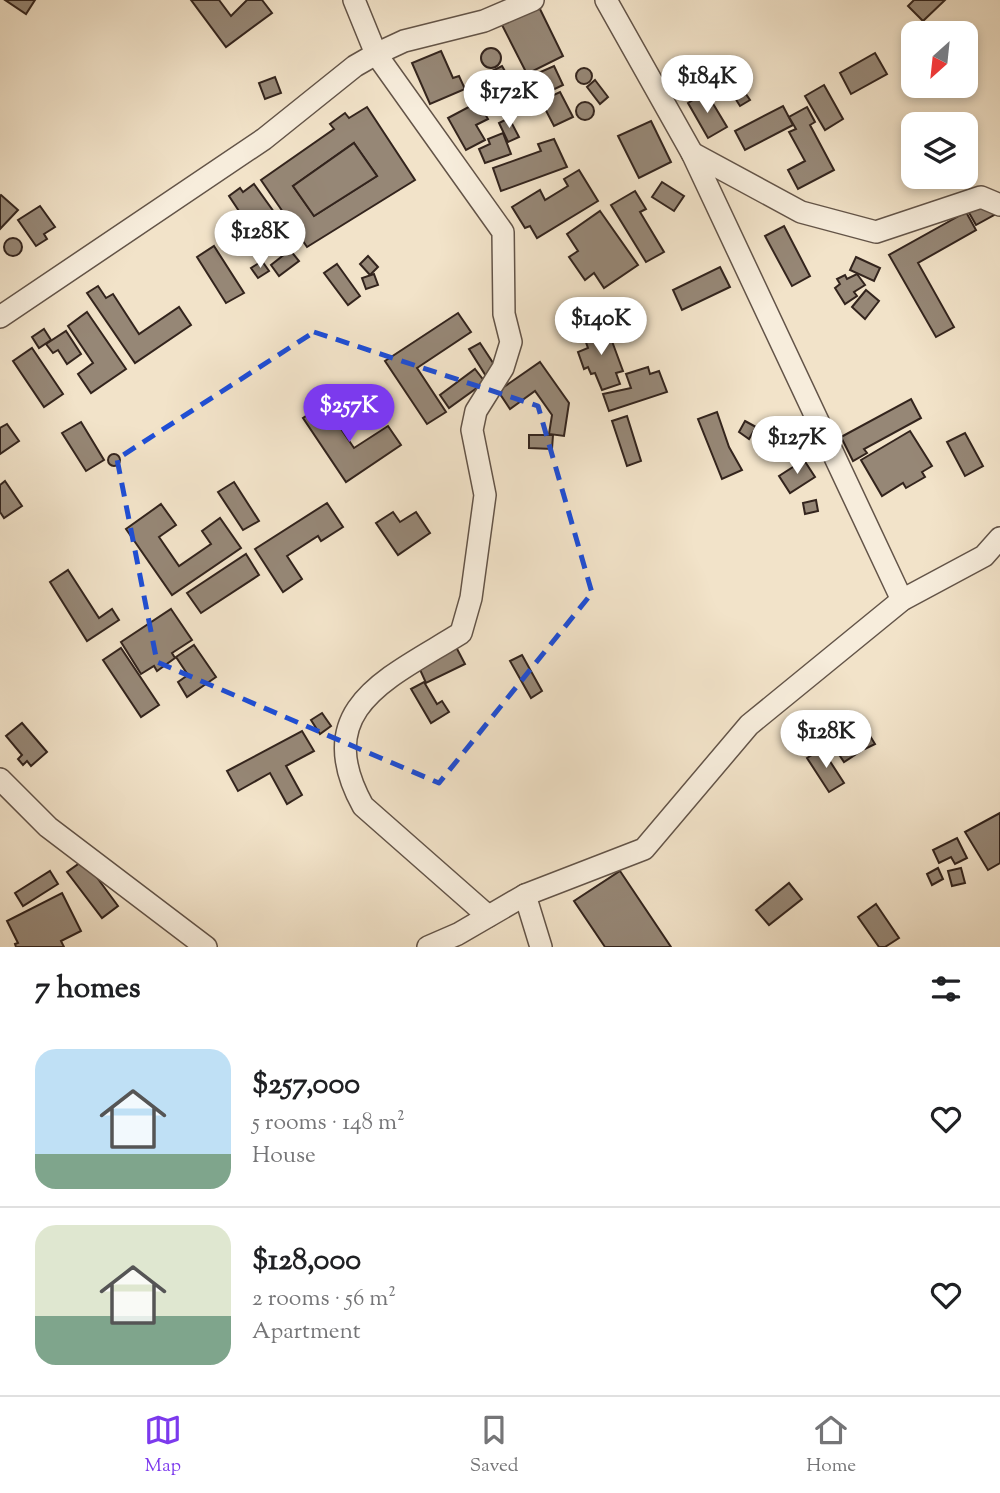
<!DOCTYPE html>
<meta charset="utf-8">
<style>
:root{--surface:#fff;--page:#f6f6f6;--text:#202124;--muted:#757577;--line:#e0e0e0;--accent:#7c3aed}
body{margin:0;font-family:"Sorts Mill Goudy",serif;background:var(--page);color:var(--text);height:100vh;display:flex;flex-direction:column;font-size:26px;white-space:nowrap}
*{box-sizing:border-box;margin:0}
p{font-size:23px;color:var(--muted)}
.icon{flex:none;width:38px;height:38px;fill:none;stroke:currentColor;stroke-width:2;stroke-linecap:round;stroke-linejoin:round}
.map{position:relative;height:947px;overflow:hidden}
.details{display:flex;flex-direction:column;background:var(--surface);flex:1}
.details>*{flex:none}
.needle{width:46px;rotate:207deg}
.fabs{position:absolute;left:901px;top:21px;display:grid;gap:14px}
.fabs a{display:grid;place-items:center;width:77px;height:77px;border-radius:14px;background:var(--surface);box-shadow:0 4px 10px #0003;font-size:35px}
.price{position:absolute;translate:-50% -60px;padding:0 16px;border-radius:24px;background:#fff;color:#222;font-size:23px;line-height:46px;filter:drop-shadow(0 2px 4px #0008)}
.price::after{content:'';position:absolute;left:50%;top:42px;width:21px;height:16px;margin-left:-10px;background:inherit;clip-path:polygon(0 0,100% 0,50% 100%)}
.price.current{background:var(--accent);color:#fff}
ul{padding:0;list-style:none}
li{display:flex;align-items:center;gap:21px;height:175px;padding:0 35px}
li+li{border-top:2px solid var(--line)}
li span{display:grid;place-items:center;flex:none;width:196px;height:140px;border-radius:21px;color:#555}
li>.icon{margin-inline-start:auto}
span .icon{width:84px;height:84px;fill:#fffc;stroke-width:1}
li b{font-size:30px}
h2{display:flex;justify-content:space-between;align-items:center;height:84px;padding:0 35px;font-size:30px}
.tabs{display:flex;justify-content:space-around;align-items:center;height:98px;border-top:2px solid var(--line);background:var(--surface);font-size:19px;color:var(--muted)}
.tabs a{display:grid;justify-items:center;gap:4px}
.tabs .current{color:var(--accent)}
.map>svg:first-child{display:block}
.building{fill:#968776;stroke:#33241d;stroke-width:2;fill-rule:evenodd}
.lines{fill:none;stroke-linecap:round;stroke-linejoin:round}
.minor-casing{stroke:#635448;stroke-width:24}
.minor{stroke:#f7eddc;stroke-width:21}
.marked{fill:none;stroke:#1d4ed8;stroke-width:5;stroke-dasharray:14 9;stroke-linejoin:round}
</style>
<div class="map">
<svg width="1000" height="947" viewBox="0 0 1000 947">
<rect width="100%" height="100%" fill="#f2e3c9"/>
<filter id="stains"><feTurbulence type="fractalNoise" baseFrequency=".00286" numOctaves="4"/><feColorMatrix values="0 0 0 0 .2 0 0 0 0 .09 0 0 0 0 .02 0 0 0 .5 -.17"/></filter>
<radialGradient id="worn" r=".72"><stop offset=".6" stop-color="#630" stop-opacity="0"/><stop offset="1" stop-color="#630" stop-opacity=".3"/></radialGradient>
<g class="building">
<path d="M5,0H35L26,14Z"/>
<path d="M191,0H219L231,16L247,0H262L272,13L226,47Z"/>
<path d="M914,0H945L923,21L908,6Z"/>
<path d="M538,5L563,56L527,74L501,23Z"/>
<circle cx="491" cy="58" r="10"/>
<path d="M441,51L453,78L459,76L465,89L430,104L412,63Z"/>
<path d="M875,53L887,74L851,94L840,73Z"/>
<path d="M502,66L509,78L497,84L490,72Z"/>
<path d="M554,66L563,85L538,97L529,77Z"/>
<circle cx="584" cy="76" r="8"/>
<path d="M275,77L281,93L265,99L259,83Z"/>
<path d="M482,77L487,87L475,93L470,83Z"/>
<path d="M595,80L608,97L600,104L587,87Z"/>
<path d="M739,84L750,100L740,106L730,90Z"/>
<path d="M824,85L843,119L825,130L805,96Z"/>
<path d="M560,92L573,117L554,126L541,101Z"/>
<path d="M706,92L727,127L708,138L688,103Z"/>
<path d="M531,94L537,106L526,111L520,99Z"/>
<path d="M478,102L488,119L476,125L485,140L466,150L448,118Z"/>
<circle cx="585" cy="111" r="9"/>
<path d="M783,106L793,125L745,150L735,131Z"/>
<path d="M367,107L415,180L307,247L261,180L334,129L330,124L345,113L349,118ZM354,143L377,176L314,216L293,186Z"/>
<path d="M807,107L815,122L810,125L834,170L798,189L788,170L805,161L789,132L796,129L789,117Z"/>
<path d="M509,118L519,137L508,142L499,123Z"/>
<path d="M651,121L671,162L639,178L618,136Z"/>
<path d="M503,133L511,154L485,163L479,149L490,144L488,139Z"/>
<path d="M554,139L567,167L501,191L493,168L541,151L538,144Z"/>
<path d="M354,143L377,176L314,216L293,186Z"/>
<path d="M579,170L598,201L537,238L530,226L525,228L512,207L540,190L545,200L568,186L564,179Z"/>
<path d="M662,182L684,196L674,211L652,197Z"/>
<path d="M254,184L279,219L259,232L249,217L245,220L229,196L240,188L243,192Z"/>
<path d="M635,191L646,209L640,212L664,252L646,262L611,205Z"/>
<path d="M1,195L18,210L0,229V196Z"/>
<path d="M987,201L994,215L976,225L968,211Z"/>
<path d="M40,206L55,227L44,234L47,239L36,246L18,220Z"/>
<path d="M600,211L638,265L604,288L594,273L585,280L569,257L578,251L567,234Z"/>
<path d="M966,212L976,230L918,263L954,327L936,337L889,255Z"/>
<path d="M278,222L292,241L279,250L265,231Z"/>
<path d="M784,226L810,276L792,286L765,236Z"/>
<circle cx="13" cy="247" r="9"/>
<path d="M214,246L244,293L226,303L197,257Z"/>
<path d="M290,250L299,261L279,276L271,265Z"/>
<path d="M368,256L378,267L370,275L360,264Z"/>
<path d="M856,257L880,268L874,281L850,270Z"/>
<path d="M262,261L269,271L258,278L251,268Z"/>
<path d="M337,264L360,296L348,305L324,273Z"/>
<path d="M720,267L730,287L682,310L673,290Z"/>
<path d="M374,274L378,285L366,289L362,278Z"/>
<path d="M857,274L865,285L854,292L857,296L845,304L835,288L840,284L837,279L845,275L847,279Z"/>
<path d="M98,286L106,298L113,294L139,334L179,307L191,325L135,363L87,293Z"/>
<path d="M866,290L879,301L865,319L852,307Z"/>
<path d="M87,312L126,369L91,393L78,374L93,363L68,326Z"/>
<path d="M458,313L471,332L417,368L446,412L427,424L385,361Z"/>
<path d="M606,325L623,371L616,373L620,384L602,390L595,373L591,374L588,367L584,369L578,352L588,348L583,334Z"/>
<path d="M44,329L51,340L39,348L32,337Z"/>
<path d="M66,331L81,354L67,364L58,350L53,353L46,344Z"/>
<path d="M480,343L497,369L486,376L469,349Z"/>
<path d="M32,348L63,394L44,407L13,361Z"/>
<path d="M540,362L569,403L564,436L549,434L552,415L535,391L510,409L498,391Z"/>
<path d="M648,367L650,374L659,371L667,392L609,411L603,394L631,388L626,374Z"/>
<path d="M475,369L485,382L449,408L440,395Z"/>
<path d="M911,399L921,418L864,449L867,453L853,461L841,437Z"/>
<path d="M324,404L354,448L388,426L401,445L346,482L303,418Z"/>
<path d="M717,412L729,447L742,470L722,479L698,419Z"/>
<path d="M627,416L641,461L627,466L612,421Z"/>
<path d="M745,421L756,427L749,439L739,432Z"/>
<path d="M81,422L104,460L86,471L62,433Z"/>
<path d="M7,424L19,441L0,454V428Z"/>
<path d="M910,431L932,466L922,472L925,477L906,488L903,483L882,496L861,460Z"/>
<path d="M965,433L983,466L965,476L947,442Z"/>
<path d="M529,435H553L552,449L529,448Z"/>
<circle cx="114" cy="460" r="6"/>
<path d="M804,460L815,477L790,493L779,476Z"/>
<path d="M5,481L22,506L4,518L0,512V485Z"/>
<path d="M234,482L259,521L243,530L218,492Z"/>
<path d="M816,500L818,511L805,514L803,503Z"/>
<path d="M327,503L343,527L321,541L318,536L287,556L302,579L283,592L255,549Z"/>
<path d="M161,504L176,525L159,537L179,566L211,544L202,531L220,518L241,548L172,595L126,529Z"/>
<path d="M393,512L400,522L416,512L430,533L398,555L376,523Z"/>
<path d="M246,554L259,575L201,613L187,593Z"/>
<path d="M68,570L99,618L112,609L119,620L87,641L50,582Z"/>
<path d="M171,609L192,640L172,653L175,658L157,671L154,666L141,674L121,642Z"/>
<path d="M194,645L216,677L187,697L178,682L188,675L176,657Z"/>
<path d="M455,645L465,664L426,683L417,663Z"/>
<path d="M121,648L159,705L141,717L103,660Z"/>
<path d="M522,655L542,691L531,698L510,661Z"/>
<path d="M424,682L437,704L442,701L449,712L431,723L411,689Z"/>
<path d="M322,713L331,726L320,734L311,720Z"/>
<path d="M839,718L861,751L844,762L822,729Z"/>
<path d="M22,723L47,752L31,766L27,761L23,765L18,759L22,755L6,736Z"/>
<path d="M302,731L314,751L286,766L302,795L287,804L270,773L238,791L227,771Z"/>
<path d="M867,731L875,744L865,749L858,735Z"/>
<path d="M822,749L844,783L829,792L807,758Z"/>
<path d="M1000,813V863L988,870L965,832Z"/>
<path d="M957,838L967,858L955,864L951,857L939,863L933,850Z"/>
<path d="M84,860L118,906L102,918L67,872Z"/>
<path d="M938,868L943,879L932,885L927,874Z"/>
<path d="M961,868L965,883L952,886L948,871Z"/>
<path d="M50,871L58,884L23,906L15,893Z"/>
<path d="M620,871L671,947H605L574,901Z"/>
<path d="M789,883L802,899L769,925L756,910Z"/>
<path d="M62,893L81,931L61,941L64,947H16L15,944L18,943L7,921Z"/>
<path d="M876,904L899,938L885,947H879L858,917Z"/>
</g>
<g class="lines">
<defs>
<g id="minor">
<path d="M354,0L376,54L503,232L504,314L511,342L503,368L476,411L472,430L485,495L471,598L461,633C389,678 309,708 363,806L488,916"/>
<path d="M606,0L692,153L902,600"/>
<path d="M692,153L801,212L876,232L981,197L1000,205"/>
<path d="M0,317L264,139L355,66L376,54L404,41L484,21L533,0"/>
<path d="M0,779L48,827L206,947"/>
<path d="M525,895L541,947"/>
<path d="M428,947L458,934L525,895L644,849L749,725L902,600L984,556L1000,538"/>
</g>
</defs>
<use href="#minor" class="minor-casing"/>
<use href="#minor" class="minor"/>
</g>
<path class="marked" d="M314,332L538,406L592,593L439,783L157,662L117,459Z"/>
<rect width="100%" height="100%" filter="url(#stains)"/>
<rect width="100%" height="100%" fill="url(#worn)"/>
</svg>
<div class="fabs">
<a><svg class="needle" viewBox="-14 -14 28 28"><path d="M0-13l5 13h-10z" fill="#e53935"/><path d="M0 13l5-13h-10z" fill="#757577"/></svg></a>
<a><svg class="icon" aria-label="layers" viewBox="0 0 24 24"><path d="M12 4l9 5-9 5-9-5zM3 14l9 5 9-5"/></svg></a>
</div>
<b class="price" style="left:707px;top:115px">$184K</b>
<b class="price" style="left:509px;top:130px">$172K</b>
<b class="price" style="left:260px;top:270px">$128K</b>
<b class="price" style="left:601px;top:357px">$140K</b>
<b class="price current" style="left:349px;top:444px">$257K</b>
<b class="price" style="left:797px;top:476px">$127K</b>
<b class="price" style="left:826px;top:770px">$128K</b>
</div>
<section class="details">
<h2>7 homes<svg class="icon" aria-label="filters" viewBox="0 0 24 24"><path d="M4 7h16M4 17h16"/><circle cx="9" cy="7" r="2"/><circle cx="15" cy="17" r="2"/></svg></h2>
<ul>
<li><span style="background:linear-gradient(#bfe0f5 75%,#7fa58c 0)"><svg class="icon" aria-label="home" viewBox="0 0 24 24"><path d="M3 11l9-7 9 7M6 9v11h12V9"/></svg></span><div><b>$257,000</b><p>5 rooms · 148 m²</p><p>House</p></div><svg class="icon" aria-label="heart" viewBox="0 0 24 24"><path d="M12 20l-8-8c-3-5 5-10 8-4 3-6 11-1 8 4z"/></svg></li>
<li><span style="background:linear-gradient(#dfe7d0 65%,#7fa58c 0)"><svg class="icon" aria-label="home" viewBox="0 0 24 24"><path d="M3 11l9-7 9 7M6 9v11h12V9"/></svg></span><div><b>$128,000</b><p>2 rooms · 56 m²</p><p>Apartment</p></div><svg class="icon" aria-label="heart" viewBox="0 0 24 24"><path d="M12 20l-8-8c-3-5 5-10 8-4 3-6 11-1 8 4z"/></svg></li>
</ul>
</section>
<nav class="tabs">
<a class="current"><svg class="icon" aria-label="map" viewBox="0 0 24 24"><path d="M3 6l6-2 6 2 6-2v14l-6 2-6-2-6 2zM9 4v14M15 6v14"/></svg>Map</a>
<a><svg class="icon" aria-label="saved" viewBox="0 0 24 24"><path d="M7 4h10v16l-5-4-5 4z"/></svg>Saved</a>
<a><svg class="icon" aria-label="home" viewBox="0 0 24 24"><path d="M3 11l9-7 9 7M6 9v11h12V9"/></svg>Home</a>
</nav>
